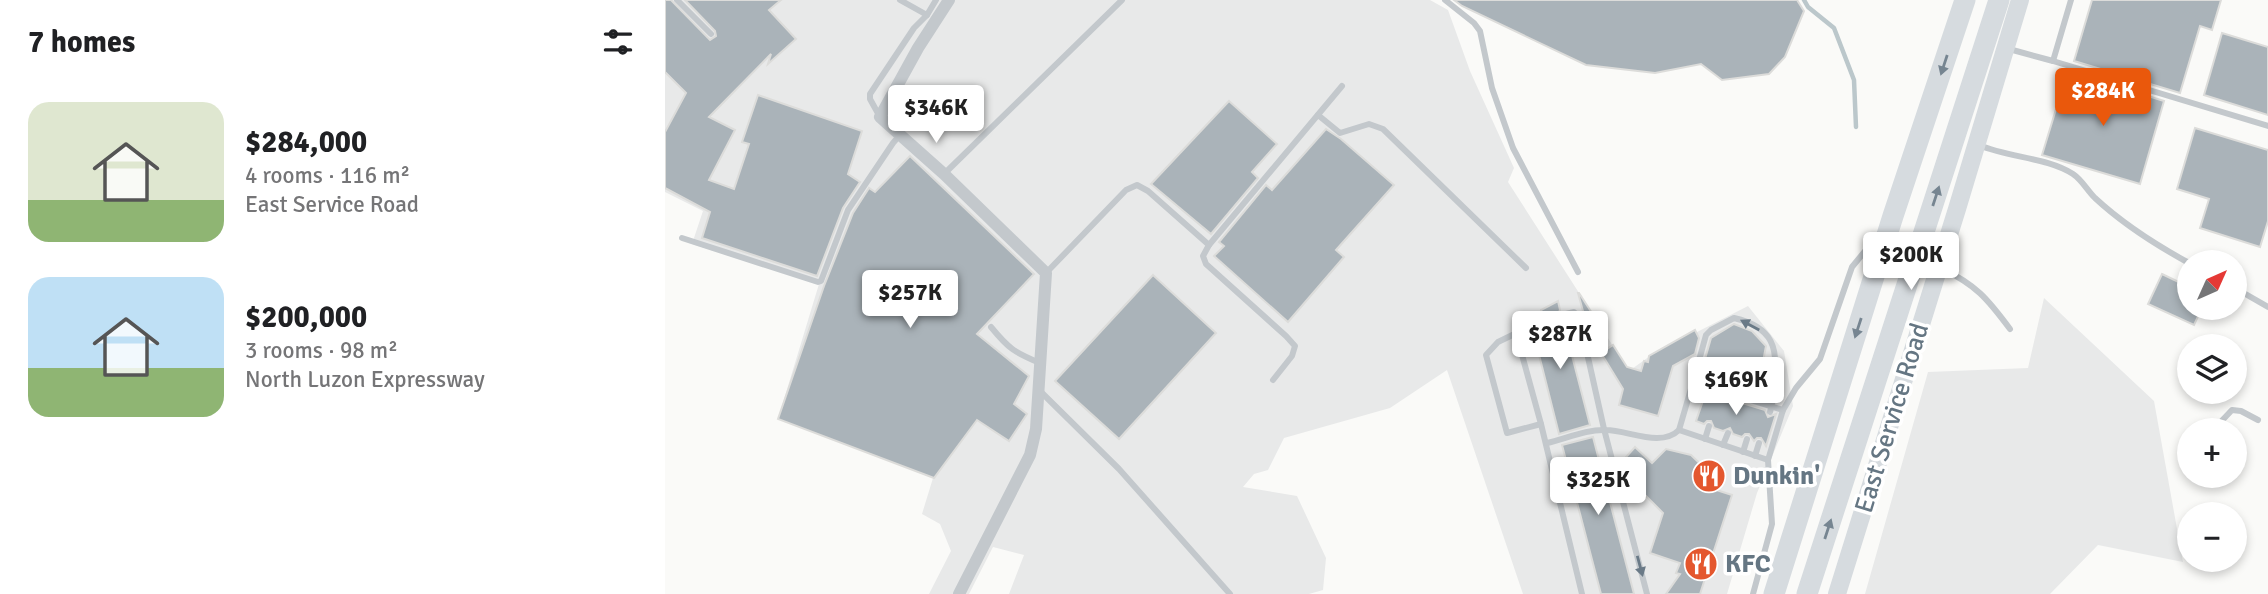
<!DOCTYPE html>
<meta charset="utf-8">
<style>
:root{--surface:#fff;--page:#f6f6f6;--text:#202124;--muted:#757577;--accent:#ea580c}
body{margin:0;font-family:Signika,sans-serif;background:var(--page);color:var(--text);height:100vh;display:flex;flex-direction:column;font-size:26px;white-space:nowrap}
*{box-sizing:border-box;margin:0}
p{font-size:23px;color:var(--muted)}
.icon{flex:none;width:38px;height:38px;fill:none;stroke:currentColor;stroke-width:2;stroke-linecap:round;stroke-linejoin:round}
.map{position:relative;flex:1;overflow:hidden}
.details{display:flex;flex-direction:column;background:var(--surface);width:665px}
.details>*{flex:none}
.needle{width:46px;rotate:45deg}
.tools{position:absolute;left:1512px;top:250px;display:grid;gap:14px}
.tools a{display:grid;place-items:center;width:70px;height:70px;border-radius:50%;background:var(--surface);box-shadow:0 4px 10px #0003;font-size:35px}
.price{position:absolute;translate:-50% -60px;padding:0 16px;border-radius:7px;background:#fff;color:#222;font-size:23px;line-height:46px;filter:drop-shadow(0 2px 4px #0008)}
.price::after{content:'';position:absolute;left:50%;top:42px;width:21px;height:16px;margin-left:-10px;background:inherit;clip-path:polygon(0 0,100% 0,50% 100%)}
.price.active{background:var(--accent);color:#fff}
ul{padding:0;list-style:none}
li{display:flex;align-items:center;gap:21px;height:175px;padding:0 28px}
li span{display:grid;place-items:center;flex:none;width:196px;height:140px;border-radius:21px;color:#555}
li>.icon{margin-inline-start:auto}
span .icon{width:84px;height:84px;fill:#fffc;stroke-width:1}
li b{font-size:30px}
h2{display:flex;justify-content:space-between;align-items:center;height:84px;padding:0 28px;font-size:30px}
main{display:flex;flex:1;min-height:0}
.map>svg:first-child{display:block}
.built{fill:#e8e9e9}
.lines{fill:none;stroke-linecap:round;stroke-linejoin:round}
.stream{stroke:#bbc7cb;stroke-width:4.5}
.building{fill:#aab3b9;stroke:#dcdcda;stroke-width:2}
.lane{stroke:#c3c8cc;stroke-width:6}
.street{stroke:#c3c8cc;stroke-width:12}
.secondary{stroke:#d6dbdf;stroke-width:18}
.highway{stroke:#d6dbdf;stroke-width:21}
.oneway{fill:#768591}
.oneway2{fill:#6a7a87}
.labels{text-anchor:middle;dominant-baseline:central;stroke-width:7;stroke-linejoin:round;paint-order:stroke}
.street-label{font-size:26px;fill:#657683;stroke:#fff}
.poi-label{font-size:26px;font-weight:bold;fill:#657683;stroke:#fff;text-anchor:start}
</style>
<main>
<section class="details">
<h2>7 homes<svg class="icon" aria-label="filters" viewBox="0 0 24 24"><path d="M4 7h16M4 17h16"/><circle cx="9" cy="7" r="2"/><circle cx="15" cy="17" r="2"/></svg></h2>
<ul>
<li><span style="background:linear-gradient(#dfe7d0 70%,#8fb573 0)"><svg class="icon" aria-label="home" viewBox="0 0 24 24"><path d="M3 11l9-7 9 7M6 9v11h12V9"/></svg></span><div><b>$284,000</b><p>4 rooms · 116 m²</p><p>East Service Road</p></div></li>
<li><span style="background:linear-gradient(#bfe0f5 65%,#8fb573 0)"><svg class="icon" aria-label="home" viewBox="0 0 24 24"><path d="M3 11l9-7 9 7M6 9v11h12V9"/></svg></span><div><b>$200,000</b><p>3 rooms · 98 m²</p><p>North Luzon Expressway</p></div></li>
</ul>
</section>
<div class="map">
<svg width="1603" height="594" viewBox="0 0 1603 594">
<rect width="100%" height="100%" fill="#fafaf8"/>
<g class="built">
<path d="M0,0H765L783,10L805,71L849,168L843,182L964,371L985,356L1083,306L1119,351L1128,406L1092,493L1062,594H858L782,370L725,408L619,438L603,470L589,474L578,487L632,496L661,558L658,590L644,594H344L359,555L328,547L304,594H264L286,551L275,524L257,514L268,478L113,419L154,284L27,244L38,211L0,192Z"/>
<path d="M1379,298L1489,401L1518,562L1433,545L1385,594H1200L1263,372L1363,368Z"/>
</g>
<g class="lines">
<path class="stream" d="M1139,0L1143,7L1169,28L1189,80L1191,127"/>
</g>
<g class="building">
<path d="M0,0H6L45,40L51,36L50,31L20,0H116L104,10L131,39L103,64L106,54L44,117L70,130L44,180L69,189L84,144L77,142L93,95L197,131L183,174L195,182L178,208L152,276L37,238L45,212L0,188V132L21,93L0,72Z"/>
<path d="M789,0H1132L1139,11L1120,57L1104,74L1057,80L1036,64L990,73L921,65L797,6Z"/>
<path d="M1427,0H1556L1547,30L1535,26L1515,93L1409,61Z"/>
<path d="M1557,33L1603,47V115L1539,95Z"/>
<path d="M1406,72L1499,101L1475,184L1377,155L1402,73L1405,74Z"/>
<path d="M564,101L612,144L587,172L593,178L546,234L486,184Z"/>
<path d="M1530,128L1603,150V221L1595,247L1535,228L1544,199L1512,189Z"/>
<path d="M661,129L676,139L729,185L671,250L679,257L623,322L549,256L559,246L554,242L601,185L607,190Z"/>
<path d="M245,156L369,274L312,334L364,376L349,404L362,414L344,441L312,420L269,478L113,419L159,286L188,213L204,188L210,192Z"/>
<path d="M1497,274L1524,287V308H1537L1529,325L1483,304Z"/>
<path d="M488,275L551,333L454,439L390,381Z"/>
<path d="M913,293H914L938,330L924,333Z"/>
<path d="M893,301L895,310L892,317L898,321L925,425L894,434L868,331L871,324L864,318L877,314L876,310Z"/>
<path d="M1069,324L1087,331L1101,346L1097,367L1066,358L1047,368L1040,359L1046,338Z"/>
<path d="M1030,330L1034,338L1030,354L1008,366L993,416L954,405L958,389L936,353L948,345L962,367L976,371L979,361L983,362L984,356Z"/>
<path d="M1041,392L1100,410L1103,417L1111,414L1101,446L1096,438H1092L1089,441L1084,434H1080L1077,437L1068,434L1065,428L1058,431L1049,428L1046,421H1042L1039,424L1031,421Z"/>
<path d="M928,437L969,594H936L897,445Z"/>
<path d="M970,447L987,463L1001,449L1026,455L1052,480L1045,488L1067,495L1035,594H1001L1015,574L1011,573L1015,563L985,553L998,513L966,481L961,457Z"/>
</g>
<g class="lines">
<g class="lane">
<path d="M12,0L46,34"/>
<path d="M235,0L262,15"/>
<path d="M780,0L809,23L815,31L827,88L848,148L913,272"/>
<path d="M1344,49L1388,61L1406,0"/>
<path d="M1388,61L1603,126"/>
<path d="M653,115L675,133L704,124L718,129L861,268"/>
<path d="M215,117L205,99V94L249,28L262,15L271,0"/>
<path d="M1314,145C1344,158 1381,157 1408,174C1417,180 1422,190 1430,198C1458,224 1491,245 1524,263"/>
<path d="M279,174L457,0"/>
<path d="M17,238L153,282L156,281L183,210L228,143L235,135"/>
<path d="M1276,268C1311,285 1322,298 1345,329"/>
<path d="M381,273L461,190L472,185L483,191L544,245"/>
<path d="M1570,288L1603,307"/>
<path d="M897,315L909,312L914,317L939,429L982,594"/>
<path d="M866,326L833,342L821,355L842,433L876,424L917,594"/>
<path d="M326,327C344,349 349,352 375,363"/>
<path d="M851,333L876,424"/>
<path d="M608,380L627,356L630,346L621,336L541,264L538,256L544,245L677,86"/>
<path d="M1028,382L1041,335L1046,330L1069,318C1108,327 1114,348 1109,384C1108,393 1108,403 1105,412"/>
<path d="M375,391L454,469L565,594"/>
<path d="M1014,430L1103,460"/>
<path d="M1548,430L1567,410L1576,411L1593,420"/>
<path d="M1040,439L1044,426"/>
<path d="M882,443C900,439 922,429 941,430C963,430 996,448 1014,430L1028,382L1118,410"/>
<path d="M1058,445L1063,433"/>
<path d="M1078,452L1082,439"/>
<path d="M1090,456L1094,443"/>
<path d="M1088,594L1107,524L1103,460L1118,410L1131,388L1155,359L1187,267L1214,234"/>
</g>
<path class="street" d="M284,0L253,48L215,117L279,174L381,273L371,429L365,455L294,594"/>
<path class="secondary" d="M1172,594L1292,209L1355,0"/>
<g class="highway">
<path d="M1109,594L1228,216L1300,0"/>
<path d="M1142,594L1334,0"/>
</g>
</g>
<defs><path id="oneway-solid" d="M-6-.8H1V-3.2L6.5 0L1 3.2V.8H-6Z" transform="scale(1.75)"/></defs>
<g class="oneway">
<use href="#oneway-solid" transform="translate(1279 65) rotate(108)"/>
<use href="#oneway-solid" transform="translate(1271 196) rotate(-72)"/>
<use href="#oneway-solid" transform="translate(1193 328) rotate(108)"/>
<use href="#oneway-solid" transform="translate(1163 529) rotate(-72)"/>
</g>
<g class="oneway2">
<use href="#oneway-solid" transform="translate(1085 325) rotate(-152)"/>
<use href="#oneway-solid" transform="translate(975 566) rotate(75)"/>
</g>
<defs>
<symbol id="restaurant-disc" viewBox="-11 -11 22 22"><circle r="9.5" fill="#e4572e" stroke="#fff"/><path d="M-5-6h1v4h1v-4h1v4h1v-4h1v5L-1.5 .5V6h-2V.5L-5-1ZM5-6V6H3V1.5H1.5Q1.5-4 5-6Z" fill="#fff"/></symbol>
</defs>
<g fill-rule="evenodd">
<use href="#restaurant-disc" x="1025" y="457" width="38" height="38"/>
<use href="#restaurant-disc" x="1017" y="545" width="38" height="38"/>
</g>
<g class="labels">
<g class="street-label">
<text transform="translate(1227 418) rotate(-73)">East Service Road</text>
</g>
<g class="poi-label">
<text x="1068" y="476">Dunkin'</text>
<text x="1060" y="564">KFC</text>
</g>
</g>
</svg>
<div class="tools">
<a><svg class="needle" viewBox="-14 -14 28 28"><path d="M0-13l5 13h-10z" fill="#e53935"/><path d="M0 13l5-13h-10z" fill="#757577"/></svg></a>
<a><svg class="icon" aria-label="layers" viewBox="0 0 24 24"><path d="M12 4l9 5-9 5-9-5zM3 14l9 5 9-5"/></svg></a>
<a>+</a>
<a>−</a>
</div>
<b class="price active" style="left:1438px;top:128px">$284K</b>
<b class="price" style="left:271px;top:145px">$346K</b>
<b class="price" style="left:1246px;top:292px">$200K</b>
<b class="price" style="left:245px;top:330px">$257K</b>
<b class="price" style="left:895px;top:371px">$287K</b>
<b class="price" style="left:1071px;top:417px">$169K</b>
<b class="price" style="left:933px;top:517px">$325K</b>
</div>
</main>
